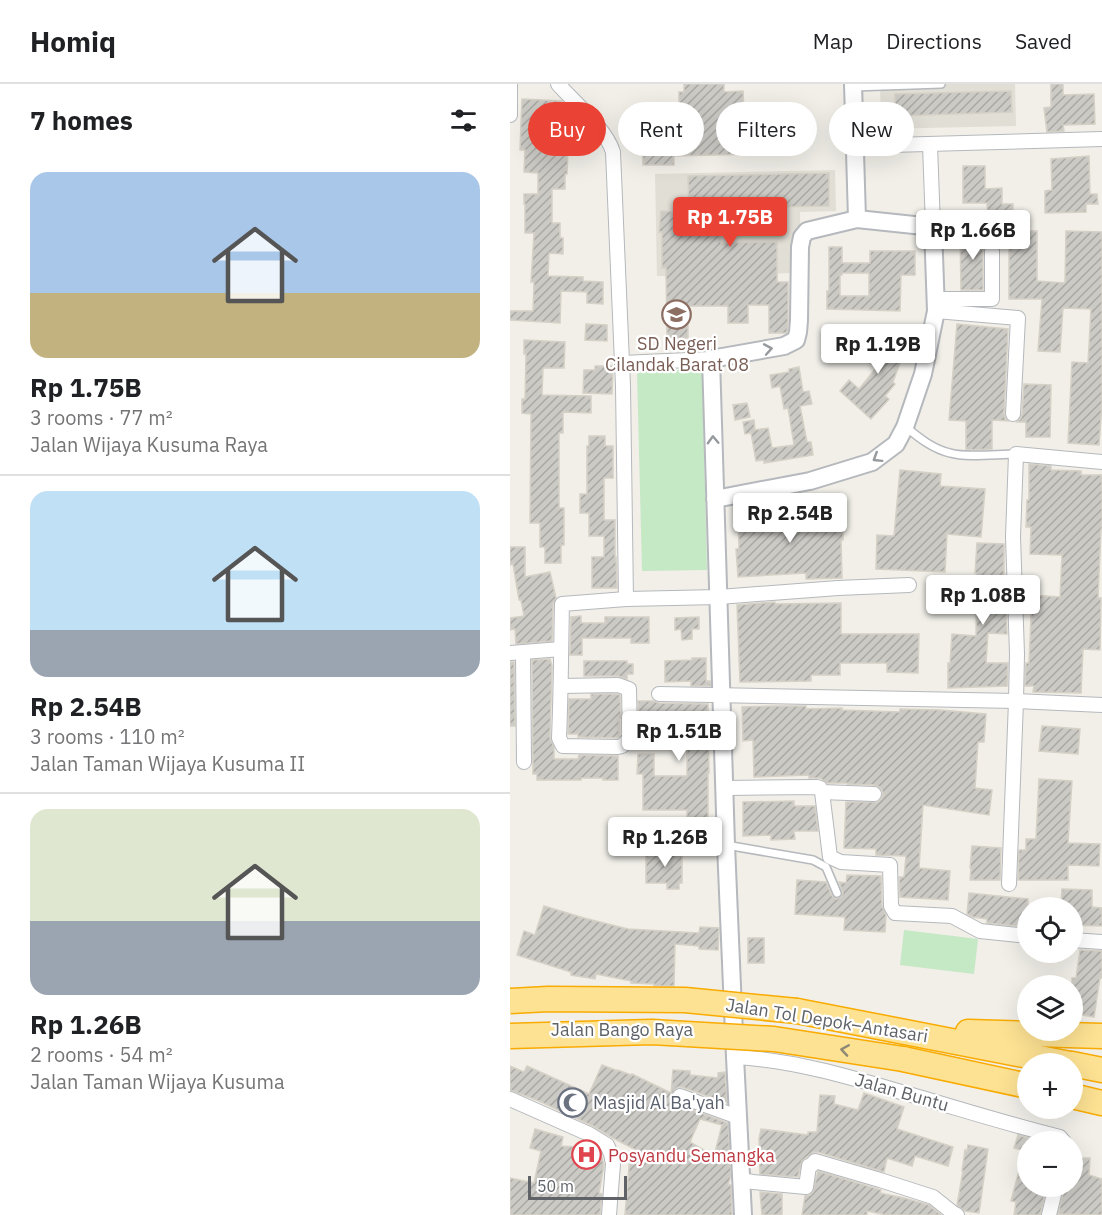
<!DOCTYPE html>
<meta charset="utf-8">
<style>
:root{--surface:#fff;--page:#f2f2f2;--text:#202124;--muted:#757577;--line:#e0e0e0;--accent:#ea4335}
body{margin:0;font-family:"IBM Plex Sans",sans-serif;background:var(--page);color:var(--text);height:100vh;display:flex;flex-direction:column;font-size:22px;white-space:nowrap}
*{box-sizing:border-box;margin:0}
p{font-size:20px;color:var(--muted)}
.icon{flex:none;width:33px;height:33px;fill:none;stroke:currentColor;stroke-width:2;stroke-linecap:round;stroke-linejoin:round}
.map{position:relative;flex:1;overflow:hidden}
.side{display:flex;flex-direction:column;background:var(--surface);width:510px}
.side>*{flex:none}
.guide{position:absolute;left:18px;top:18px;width:483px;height:54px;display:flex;gap:12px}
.buttons{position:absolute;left:507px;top:813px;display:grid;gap:12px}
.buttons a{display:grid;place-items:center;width:66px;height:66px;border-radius:50%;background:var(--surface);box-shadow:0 6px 24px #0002;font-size:30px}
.scale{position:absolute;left:18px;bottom:15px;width:99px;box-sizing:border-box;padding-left:6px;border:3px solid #5f6368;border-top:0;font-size:16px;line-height:21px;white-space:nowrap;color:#5f6368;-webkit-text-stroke:4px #fff;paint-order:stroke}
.price{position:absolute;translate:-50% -51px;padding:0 14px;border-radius:6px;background:#fff;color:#222;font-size:20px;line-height:39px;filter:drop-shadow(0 2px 3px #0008)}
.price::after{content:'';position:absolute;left:50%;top:36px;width:18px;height:14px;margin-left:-9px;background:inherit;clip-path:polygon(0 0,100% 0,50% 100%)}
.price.selected{background:var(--accent);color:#fff}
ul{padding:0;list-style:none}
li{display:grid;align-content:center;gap:12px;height:318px;padding:0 30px}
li+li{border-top:2px solid var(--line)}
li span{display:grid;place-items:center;height:186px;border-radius:18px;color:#555}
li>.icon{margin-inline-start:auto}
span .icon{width:108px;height:108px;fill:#fffc;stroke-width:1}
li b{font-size:26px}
h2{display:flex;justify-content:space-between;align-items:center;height:72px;padding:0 30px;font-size:26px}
.tag{padding:0 21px;border-radius:27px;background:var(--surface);box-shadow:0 6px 24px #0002;font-size:21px;line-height:54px}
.tag.selected{background:var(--accent);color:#fff}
header{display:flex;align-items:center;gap:36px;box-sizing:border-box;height:84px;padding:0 30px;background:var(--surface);border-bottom:2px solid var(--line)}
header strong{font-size:28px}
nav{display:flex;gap:33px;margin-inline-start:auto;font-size:21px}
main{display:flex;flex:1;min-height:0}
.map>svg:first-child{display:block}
.education{fill:#e1ded6}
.park{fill:#c5e8c5}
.building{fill:url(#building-hatch);stroke:#d6d1c6;stroke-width:1.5;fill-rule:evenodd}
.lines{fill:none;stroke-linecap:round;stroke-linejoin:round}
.service-casing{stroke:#b5b8bc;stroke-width:10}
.minor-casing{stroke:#b5b8bc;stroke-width:16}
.tertiary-casing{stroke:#b5b8bc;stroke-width:20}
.motorway-casing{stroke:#f9ab00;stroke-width:27}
.service{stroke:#fff;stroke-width:7}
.minor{stroke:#fff;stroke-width:14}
.tertiary{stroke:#fff;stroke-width:16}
.motorway{stroke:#fde293;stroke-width:24}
.motorway-bridge-casing{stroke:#f9ab00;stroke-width:27;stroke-linecap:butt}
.motorway-bridge{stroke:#fde293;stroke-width:24}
.oneway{stroke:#979a9d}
.oneway2{stroke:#8e8975}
.labels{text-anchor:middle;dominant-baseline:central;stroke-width:4.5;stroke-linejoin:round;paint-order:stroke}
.education-label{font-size:18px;fill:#785e54;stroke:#fff}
.street-label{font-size:18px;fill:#5f6368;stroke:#fff}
.worship-label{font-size:18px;fill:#5b616d;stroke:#fff;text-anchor:start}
.health-label{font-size:18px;fill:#be3a42;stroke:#fff;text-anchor:start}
</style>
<header>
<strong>Homiq</strong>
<nav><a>Map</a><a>Directions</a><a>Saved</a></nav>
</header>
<main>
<section class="side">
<h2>7 homes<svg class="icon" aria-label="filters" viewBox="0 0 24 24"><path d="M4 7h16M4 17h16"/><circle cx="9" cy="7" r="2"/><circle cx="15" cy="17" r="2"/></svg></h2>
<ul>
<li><span style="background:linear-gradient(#a9c7e8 65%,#c2b280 0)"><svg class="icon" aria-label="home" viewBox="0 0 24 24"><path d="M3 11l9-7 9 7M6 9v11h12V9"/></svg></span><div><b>Rp 1.75B</b><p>3 rooms · 77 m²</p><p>Jalan Wijaya Kusuma Raya</p></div></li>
<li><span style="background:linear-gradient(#bfe0f5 75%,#9aa5b1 0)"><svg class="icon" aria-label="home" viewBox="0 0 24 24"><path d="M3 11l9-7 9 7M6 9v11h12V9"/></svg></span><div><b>Rp 2.54B</b><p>3 rooms · 110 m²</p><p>Jalan Taman Wijaya Kusuma II</p></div></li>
<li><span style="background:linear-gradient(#dfe7d0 60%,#9aa5b1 0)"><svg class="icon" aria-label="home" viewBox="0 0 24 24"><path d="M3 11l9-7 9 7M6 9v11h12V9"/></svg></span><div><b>Rp 1.26B</b><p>2 rooms · 54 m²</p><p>Jalan Taman Wijaya Kusuma</p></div></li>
</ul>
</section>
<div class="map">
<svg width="592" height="1131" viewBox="0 0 592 1131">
<defs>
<pattern id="building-hatch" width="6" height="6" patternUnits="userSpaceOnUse" patternTransform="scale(1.5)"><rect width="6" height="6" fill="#cccac5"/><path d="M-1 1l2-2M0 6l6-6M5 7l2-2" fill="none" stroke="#a9a8a4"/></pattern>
</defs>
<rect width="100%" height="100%" fill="#f1efe8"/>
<g class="education">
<path d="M370,0H505L506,42L371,45Z"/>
<path d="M325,86L326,127L290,128L291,189L147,192L145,90Z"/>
</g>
<g class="park">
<path d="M272,126V153L214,154L213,127Z"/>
<path d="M192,285L197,486L132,487L127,287Z"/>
<path d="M394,846L468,855L464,890L390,881Z"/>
</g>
<g class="building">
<path d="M174,0H214V8L233,7L234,30L281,29L282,69L164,72V81H133L132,52L134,36L132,35L135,21L169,28V8H174Z"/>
<path d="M541,0H553V11L584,10L585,40L553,41L554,47L537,48L534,24L541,23Z"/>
<path d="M501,7L502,28L385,32V10Z"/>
<path d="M12,15L52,17L50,66H58L57,90H55V105H42V139H50V154H53V170L39,169L38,192L73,193V197L93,198V220L77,219V208L51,207L50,239L0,236V227H23L24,198H21L24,149H15V120H14V110H28V89L14,88L15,66H10Z"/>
<path d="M579,72L580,110H587L588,120H576V128L535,129V107L542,106L541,75Z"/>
<path d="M453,82H475V105L492,104V120H503V145H491L493,140L490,136H478L477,119H453Z"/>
<path d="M319,89V122L210,124L211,159L267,158V198H278V238L277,249H259V221H238V239H218V222H178V254H157L156,184H152V148H149L151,127L179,129L178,92Z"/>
<path d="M499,147H527V197L555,199L556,147L592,148V320L589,361L558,359L562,278L578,279L581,225L553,224L550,268L528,267L532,215H499Z"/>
<path d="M479,151L480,159L475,162L473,167V206H451L450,152Z"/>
<path d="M319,163H332V179H360V167H405V191H391L390,227L317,225V207H319ZM332,189H359V212H330V191H332Z"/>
<path d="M76,240L97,241V257L75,256Z"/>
<path d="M447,240L498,245L494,330L495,334L498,337L482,336V365L456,366V337L439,336Z"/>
<path d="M381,248L399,254L383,298L385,300L375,312L379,315L361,335L330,307L339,296L349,305L372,277L355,271L361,255L376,261Z"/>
<path d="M14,256L55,258L54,284H33L32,311L81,312V329L53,328V349H49V424H54V461H51V479H35V463H30V439H20L21,330L12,329V315H15L16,270H14Z"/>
<path d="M85,282H103L102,310L73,309L74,286H85Z"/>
<path d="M289,283L293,308L299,307L302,320L290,322L297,358H301L303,371L254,379V376L246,377L241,349L235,350L233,338L244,336L245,346L258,344L262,364L284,361L278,324L274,325L270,302L262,304L260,291L279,288V285Z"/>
<path d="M514,300L541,301L540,353H516V338H507L511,334L512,330Z"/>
<path d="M237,319L240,333L225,336L223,321Z"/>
<path d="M79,352H95V362H103V394H94V436H105V473H106L107,504H82V473H94V452H79V429H70V410H77V362H79Z"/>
<path d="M519,380L541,382V386L571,387V391H592V445H591L588,514H591L590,566L573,565L571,609L523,608L524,602H515L516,579H519L522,511L550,513L552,471L520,470L521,443H516L517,416H519Z"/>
<path d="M390,386L431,390L430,402L475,405L471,453L437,450L435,488L366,485L367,451L384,452Z"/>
<path d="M259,426V428H333V456H331L332,494L296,495V489L228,493L226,465H229L228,427Z"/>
<path d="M467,459L494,460V496H495L497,550L478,549L476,579H498L497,602L438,604V579H440L442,550L466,552L467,489H465Z"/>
<path d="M0,463H15V493L40,488L46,514L43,520L42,557L6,560L5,545L0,546V534L14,532L11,516H9L3,480L0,481Z"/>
<path d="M265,518V520L331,519V550H409L408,589L377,588V579H330V591H301V597L230,598L227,521Z"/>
<path d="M71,532V539H95V533H139V559H121V554H72V571H60L61,533Z"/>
<path d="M189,533V545H182V555L172,556L171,545L165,546V534Z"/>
<path d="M182,574H196V597H200L201,602H181V597L155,598V577L182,576Z"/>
<path d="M40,575L42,582L40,654L44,663V675H68L69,671L108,672V696H93V694H71V696H27V690H23L22,576Z"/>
<path d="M74,577H117V580H123V590H117V595L108,592H74Z"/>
<path d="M0,578H4L5,642H0Z"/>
<path d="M81,610H106L110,611L111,634H109V652L107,654L68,653V650H58L59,615H81Z"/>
<path d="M128,617H143L149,619L198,620L199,689H198V743H177V726H133V690H127L128,670H144V692H177V662H174V638H149L150,644H131V634H129Z"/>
<path d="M264,622H296V625L332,624V626L390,628V625L430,626L476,630L474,658H468L465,704L482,706L479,731L413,721L409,784L440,787L438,816L390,813L389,793H394L396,772L366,771V765L334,764L336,718H368L371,715L373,711L372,706L369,703L364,701L337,700V699H317L310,694H299V691L244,693L243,656L233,657L232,623Z"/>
<path d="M532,642L570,645L568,670L529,667Z"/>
<path d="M529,695L562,697L558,759L590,760L589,782L558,781V796H508L509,766H516V755H526Z"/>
<path d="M284,717V722H305L308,747H284L285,755L261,756V751L233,752V718Z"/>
<path d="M462,762L491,764L490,796H460L461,785L460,784Z"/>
<path d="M136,766H172V799H169V805H157V799H136Z"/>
<path d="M337,791L371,792L372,822L376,831L375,848L334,846L335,833L285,830L287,796L316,798L322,812L327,815L331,813L333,809L329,798L336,799Z"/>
<path d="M552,805L582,806V823L592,824V842L562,841V824H551Z"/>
<path d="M459,809L518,815V843L477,839V835L463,833L457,830Z"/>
<path d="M34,822L74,834L118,845L189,849L190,843L209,844L208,866L189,865V862L165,860L164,902H144V900L121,899V897L86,890L85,895L61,891V888L7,871L14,847L25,851Z"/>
<rect x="238" y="854" width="16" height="25"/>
<path d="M570,866L592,867V894H590L584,933L562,929V894H566Z"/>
<path d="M92,981L108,987V986L121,991L122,990L161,1009L163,986L180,987V991L208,994V989L215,988L217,1019L172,1003H168L164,1006L161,1013L163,1017L167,1020L218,1039L221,1092L218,1101H221L222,1131H115L120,1071L125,1072L128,1067L103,1054L83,1042L29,1017L0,1006V982L14,988L17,982L79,1010ZM190,1035L212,1041L204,1072L180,1058Z"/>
<path d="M354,1009L394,1023L387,1045L443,1063L438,1082L405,1072L402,1082L377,1074L374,1088L308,1068H303L292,1077L288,1093L250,1090L249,1055L251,1045L298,1051V1048H307L310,1011L325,1012L324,1020L348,1026Z"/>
<path d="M25,1045L53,1053L51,1062L84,1064L90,1067L94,1081L89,1109L92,1110L90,1131H0V1094L24,1099L31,1067L20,1064Z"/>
<path d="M508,1051L528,1057L531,1058H518V1068L504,1064Z"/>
<path d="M458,1061L478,1065L469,1129L455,1127L447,1121L453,1087H452L455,1066L457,1067Z"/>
<path d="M514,1068H518V1102H537L530,1131H504L506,1118L501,1117Z"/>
<path d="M562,1074H580L579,1091L592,1095V1131L548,1130L554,1106L558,1107V1102H562Z"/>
<path d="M308,1087L371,1106L370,1109L394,1114L419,1121L431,1131H376L357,1127V1131H292L295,1112L300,1111L303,1108Z"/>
<path d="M250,1108L272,1110V1131H252Z"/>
</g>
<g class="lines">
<defs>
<g id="service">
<path d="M344,3L431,0"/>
<path d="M423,143L487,141"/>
<path d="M396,343C409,354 423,365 440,369C457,374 487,370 506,370"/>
<path d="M216,761L303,776L316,783L327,809"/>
</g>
<g id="minor">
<path d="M48,0C64,18 96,45 103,68L113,302L116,515"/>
<path d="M0,31V0"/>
<path d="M420,61L423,143"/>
<path d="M345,62L592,55"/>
<path d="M426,215H482V167"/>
<path d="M426,227L508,234L503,330"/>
<path d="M112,279L201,275"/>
<path d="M0,569L51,565"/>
<path d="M13,569L14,678"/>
<path d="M52,602L108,601L119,605L120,654L112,662L108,663L53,662L49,654C51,609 51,565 52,520L116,515L209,513L328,504L399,501"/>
<path d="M149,610L506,617L592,621"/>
<path d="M215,704L307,703L310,704L312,708L320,773L331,778L380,781L381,822L385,829L442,832L470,847L518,852"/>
<path d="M312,708L364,710"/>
<path d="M499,800L506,617L507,570L503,453L506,370L592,378"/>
<path d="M562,856L592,858"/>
<path d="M225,973C281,976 337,992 391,1008C444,1023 497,1040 550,1053L554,1058"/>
<path d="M170,1012L228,1033"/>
<path d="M0,1015L79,1050L97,1061L101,1070L103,1080L99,1131"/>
<path d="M231,1096L243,1098L296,1103L299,1082L302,1081L305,1077L370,1096L423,1113L443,1129L447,1131"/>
<path d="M539,1131L546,1102"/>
</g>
<g id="tertiary">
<path d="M343,0L347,135"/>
<path d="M205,415L300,397L362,378L386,360L395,343L413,290L426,227L423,143L347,135L297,147L292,153L290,163L289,236L288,248L286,256L274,262L201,275L216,761L225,973L233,1131"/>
</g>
<g id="motorway">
<path d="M287,927L560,980"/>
<path d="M458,948L592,952"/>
<path d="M393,975L518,1002"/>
<path d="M562,980L592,986"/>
<path d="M562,1012L592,1019"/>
</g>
</defs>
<use href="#service" class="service-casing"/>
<use href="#minor" class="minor-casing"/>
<use href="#tertiary" class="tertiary-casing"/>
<use href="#motorway" class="motorway-casing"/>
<use href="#service" class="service"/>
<use href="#minor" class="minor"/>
<use href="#tertiary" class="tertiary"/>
<use href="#motorway" class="motorway"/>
<defs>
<g id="motorway-bridge">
<path d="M0,917L38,915L175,916L287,927"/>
<path d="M0,952L142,948L264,955L393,975"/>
</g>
</defs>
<use href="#motorway-bridge" class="motorway-bridge-casing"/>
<use href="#motorway-bridge" class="motorway-bridge"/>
</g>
<defs><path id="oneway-chevron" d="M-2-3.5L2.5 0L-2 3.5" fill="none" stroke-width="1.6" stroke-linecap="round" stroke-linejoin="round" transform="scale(1.5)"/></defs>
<g class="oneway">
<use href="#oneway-chevron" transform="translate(258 265) rotate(-10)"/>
<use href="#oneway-chevron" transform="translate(203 356) rotate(-92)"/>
<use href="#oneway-chevron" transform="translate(367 374) rotate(148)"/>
</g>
<use class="oneway2" href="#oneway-chevron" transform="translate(335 966) rotate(-171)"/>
<defs>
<symbol id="school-ring" viewBox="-11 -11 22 22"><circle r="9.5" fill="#fff" stroke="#8d6e63" stroke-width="1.5"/><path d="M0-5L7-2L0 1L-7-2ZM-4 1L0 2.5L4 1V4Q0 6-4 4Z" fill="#8d6e63"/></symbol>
<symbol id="mosque-ring" viewBox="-11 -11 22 22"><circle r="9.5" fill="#fff" stroke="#6b7280" stroke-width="1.5"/><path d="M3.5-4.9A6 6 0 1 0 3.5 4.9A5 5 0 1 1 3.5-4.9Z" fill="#6b7280"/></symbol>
<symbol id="hospital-ring" viewBox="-11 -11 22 22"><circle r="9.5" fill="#fff" stroke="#e0444e" stroke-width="1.5"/><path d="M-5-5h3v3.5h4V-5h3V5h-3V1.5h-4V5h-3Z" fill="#e0444e"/></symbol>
</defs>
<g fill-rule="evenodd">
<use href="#school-ring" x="150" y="214" width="33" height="33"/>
<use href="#mosque-ring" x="46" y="1002" width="33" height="33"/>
<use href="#hospital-ring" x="60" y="1054" width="33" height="33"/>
</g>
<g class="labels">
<g class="education-label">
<text x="167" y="259">SD Negeri<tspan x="167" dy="21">Cilandak Barat 08</tspan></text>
</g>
<g class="street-label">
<text transform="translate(317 936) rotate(9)">Jalan Tol Depok–Antasari</text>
<text x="112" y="945">Jalan Bango Raya</text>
<text transform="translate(392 1008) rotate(16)">Jalan Buntu</text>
</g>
<g class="worship-label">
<text x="83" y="1018">Masjid Al Ba'yah</text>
</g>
<g class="health-label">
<text x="98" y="1071">Posyandu Semangka</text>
</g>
</g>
</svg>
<div class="buttons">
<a><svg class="icon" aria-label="locate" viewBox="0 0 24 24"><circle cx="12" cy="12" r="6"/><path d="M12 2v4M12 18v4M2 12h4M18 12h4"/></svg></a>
<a><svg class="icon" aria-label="layers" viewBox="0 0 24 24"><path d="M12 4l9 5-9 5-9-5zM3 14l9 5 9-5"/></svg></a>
<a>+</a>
<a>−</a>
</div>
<div class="scale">50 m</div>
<b class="price selected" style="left:220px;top:164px">Rp 1.75B</b>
<b class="price" style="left:463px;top:177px">Rp 1.66B</b>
<b class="price" style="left:368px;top:291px">Rp 1.19B</b>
<b class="price" style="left:280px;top:460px">Rp 2.54B</b>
<b class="price" style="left:473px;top:542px">Rp 1.08B</b>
<b class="price" style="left:169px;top:678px">Rp 1.51B</b>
<b class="price" style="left:155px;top:784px">Rp 1.26B</b>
<div class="guide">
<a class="tag selected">Buy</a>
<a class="tag">Rent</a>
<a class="tag">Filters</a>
<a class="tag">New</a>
</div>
</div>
</main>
